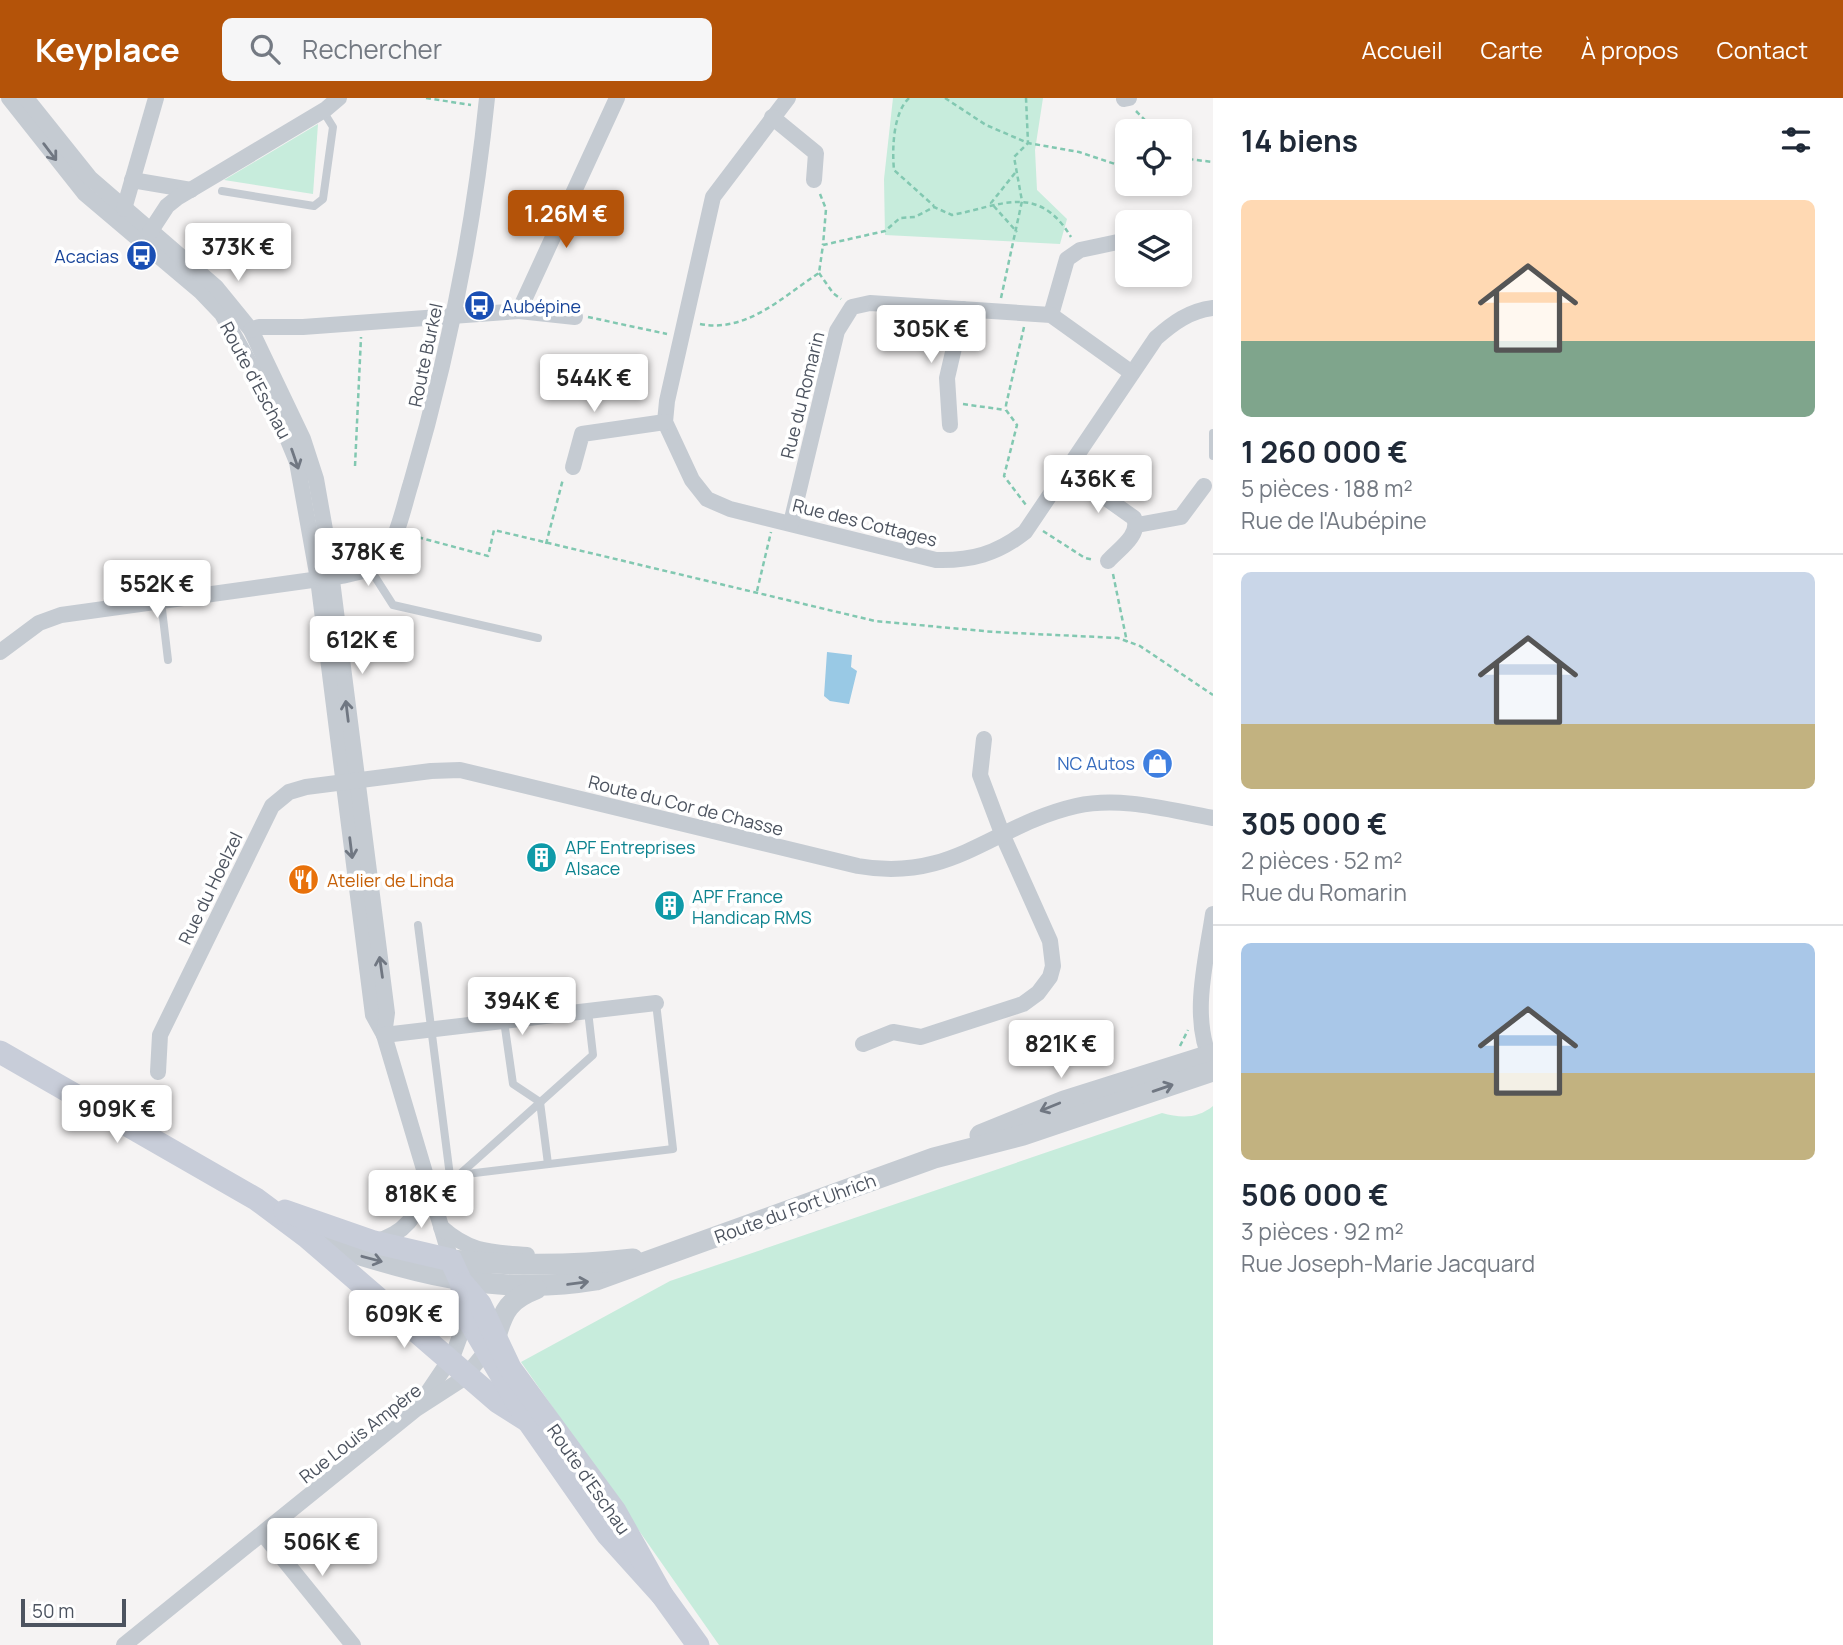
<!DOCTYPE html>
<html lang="fr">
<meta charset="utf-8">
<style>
:root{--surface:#fff;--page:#f6f6f7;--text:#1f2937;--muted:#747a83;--line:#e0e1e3;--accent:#b45309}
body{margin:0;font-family:Manrope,sans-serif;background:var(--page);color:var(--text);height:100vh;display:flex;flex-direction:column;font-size:26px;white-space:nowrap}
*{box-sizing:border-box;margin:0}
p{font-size:23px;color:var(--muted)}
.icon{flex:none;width:38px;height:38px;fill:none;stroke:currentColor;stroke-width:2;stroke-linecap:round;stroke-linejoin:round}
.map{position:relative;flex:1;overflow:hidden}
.details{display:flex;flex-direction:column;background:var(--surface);width:630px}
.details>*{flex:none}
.buttons{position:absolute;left:1115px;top:21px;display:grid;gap:14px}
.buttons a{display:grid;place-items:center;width:77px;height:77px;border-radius:10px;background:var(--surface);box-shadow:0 4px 10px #0003;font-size:35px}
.scale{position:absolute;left:21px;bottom:18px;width:105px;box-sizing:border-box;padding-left:7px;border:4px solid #4c535f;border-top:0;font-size:19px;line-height:24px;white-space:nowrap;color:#4c535f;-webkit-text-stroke:5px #fff;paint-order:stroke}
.price{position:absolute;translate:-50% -60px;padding:0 16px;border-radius:7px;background:#fff;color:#222;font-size:23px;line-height:46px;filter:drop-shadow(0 2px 4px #0008)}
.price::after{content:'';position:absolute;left:50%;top:42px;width:21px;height:16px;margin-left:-10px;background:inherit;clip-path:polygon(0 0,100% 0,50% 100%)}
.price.current{background:var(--accent);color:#fff}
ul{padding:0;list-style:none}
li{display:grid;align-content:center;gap:14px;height:371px;padding:0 28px}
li+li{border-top:2px solid var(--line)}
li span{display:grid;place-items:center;height:217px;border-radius:10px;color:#555}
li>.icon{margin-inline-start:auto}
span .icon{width:126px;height:126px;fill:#fffc;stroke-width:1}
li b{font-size:30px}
h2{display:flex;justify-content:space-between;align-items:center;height:84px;padding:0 28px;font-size:30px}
header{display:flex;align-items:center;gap:42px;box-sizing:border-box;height:98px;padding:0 35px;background:var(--accent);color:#fff}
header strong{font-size:33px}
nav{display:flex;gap:38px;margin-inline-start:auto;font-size:24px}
.search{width:490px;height:63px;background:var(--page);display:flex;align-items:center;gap:18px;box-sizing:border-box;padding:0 24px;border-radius:10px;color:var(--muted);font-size:26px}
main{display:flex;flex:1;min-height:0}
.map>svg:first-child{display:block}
.green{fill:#c7ecdc}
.water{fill:#99c9e5}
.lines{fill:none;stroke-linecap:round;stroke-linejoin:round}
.path{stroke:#82c8b1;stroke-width:2.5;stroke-dasharray:5 3.5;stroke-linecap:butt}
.service{stroke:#c5cbd2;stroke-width:8}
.minor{stroke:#c5cbd2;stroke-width:16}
.tertiary{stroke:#c5cbd2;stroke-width:21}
.secondary{stroke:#c8cdd9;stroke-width:23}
.oneway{stroke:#707782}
.labels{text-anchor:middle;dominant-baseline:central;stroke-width:7;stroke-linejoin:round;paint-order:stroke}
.transit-label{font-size:18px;fill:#164399;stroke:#fff;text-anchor:end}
.street-label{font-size:18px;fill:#4c535f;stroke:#fff}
.shop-label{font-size:18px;fill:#366cbe;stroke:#fff;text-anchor:end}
.culture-label{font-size:18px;fill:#0d838f;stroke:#fff;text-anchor:start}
.food-label{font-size:18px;fill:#c56008;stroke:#fff;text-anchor:start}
</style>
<header>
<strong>Keyplace</strong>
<div class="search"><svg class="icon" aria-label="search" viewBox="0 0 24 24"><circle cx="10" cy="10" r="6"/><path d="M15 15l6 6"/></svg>Rechercher</div>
<nav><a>Accueil</a><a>Carte</a><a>À propos</a><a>Contact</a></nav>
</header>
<main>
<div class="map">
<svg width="1213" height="1547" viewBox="0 0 1213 1547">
<rect width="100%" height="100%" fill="#f5f3f3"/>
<g class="green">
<path d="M893,0H1043L1035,52L1037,92L1067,121L1060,146L885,137L884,81Z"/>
<path d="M318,26L313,96L224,82Z"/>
<path d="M1213,1008V1547H719L521,1264L670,1183L1162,1015C1181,1020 1197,1021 1213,1008Z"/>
</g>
<path class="water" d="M827,554L852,557L851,569L857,573L849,606L830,603L824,598Z"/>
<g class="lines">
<g class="path">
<path d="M426,0L471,7"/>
<path d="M909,0C893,15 892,51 894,72L934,108"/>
<path d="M945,0L986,27L1028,45L1079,54L1127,70"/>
<path d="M1136,13L1150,27L1149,33"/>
<path d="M1180,60L1213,64"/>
<path d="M1015,75L991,105L1017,134"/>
<path d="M820,96L826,111L823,147"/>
<path d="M819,175L833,195L841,201"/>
<path d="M1001,200L1022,103L1014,59L1028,45L1026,0"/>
<path d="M588,219L667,236"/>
<path d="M700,226C747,235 782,199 819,175L823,147L885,133L900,120L915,119L934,109L952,117C1000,108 1038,84 1071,139"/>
<path d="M1024,229L1006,307V312L1017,327L1004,378L1026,407"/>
<path d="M963,306L1005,312"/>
<path d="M355,368L361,239"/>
<path d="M1043,433L1085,460L1094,462"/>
<path d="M410,437L488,458L494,432L875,523L994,534L1118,540L1140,548L1213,597"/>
<path d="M546,446L563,381"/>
<path d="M1113,476L1127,544"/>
<path d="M757,493L771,434"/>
<path d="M1180,948L1188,932"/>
</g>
<g class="service">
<path d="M222,93L314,108L323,101L333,29L323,13"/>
<path d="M1213,335V358"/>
<path d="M370,471L393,507L538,540"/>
<path d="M161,503L168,562"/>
<path d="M418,827L450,1078L673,1051L656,905"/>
<path d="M504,923L513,986L540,1004L548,1066"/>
<path d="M460,1076L593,957L588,913"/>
</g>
<g class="minor">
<path d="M9,0L85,96L201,194L222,216L273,306L297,364L318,481L373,917L384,937L451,1162"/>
<path d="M26,0L90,80L216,189L251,232L303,341L316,381L327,443L387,915L384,937"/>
<path d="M788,0L713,99L667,303L665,324L692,382L707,401L730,411L936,462C971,463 997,456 1025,434L1156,240C1173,225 1189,213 1213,210"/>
<path d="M1124,1L1129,0"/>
<path d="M772,19L816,55L814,82"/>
<path d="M132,82L191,92"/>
<path d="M124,111L156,0"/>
<path d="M150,134L167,108L177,100L326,11L339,0"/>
<path d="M519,213L575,219"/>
<path d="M1051,217L1067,161L1080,152L1127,142"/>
<path d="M251,232L259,229H303L519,213L617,0"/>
<path d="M950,327L947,280L963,211"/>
<path d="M573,369L582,336L665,324"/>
<path d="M1068,373L1134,420C1141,437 1119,451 1108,463"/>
<path d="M791,425L837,233L852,209L870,205L1051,217L1132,275"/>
<path d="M1137,427L1181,419L1204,388"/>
<path d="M0,554L39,525L61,517L341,478C355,475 371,473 380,463C398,442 403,410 411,385C448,259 474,130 487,0"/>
<path d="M384,937L656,905"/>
<path d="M863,946L893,934L921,939L1023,906L1038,895L1050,879L1053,868L1050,843L1003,738L980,677L984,641"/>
<path d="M1212,965C1190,921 1206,863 1213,816"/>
<path d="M158,974L160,937L272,708L289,694L306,689L431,673L460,672L858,768C953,785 993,727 1076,708C1121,698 1168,712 1213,720"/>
<path d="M441,1129C470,1155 490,1154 527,1157"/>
<path d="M374,1144C406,1136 416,1117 428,1090"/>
<path d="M420,1306L453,1257L467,1219"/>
<path d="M263,1436L353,1547"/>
<path d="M124,1547L416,1311L464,1280L492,1246"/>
</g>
<g class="tertiary">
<path d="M980,1037L1064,1003L1213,956"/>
<path d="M312,1141C407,1174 495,1199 596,1182L934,1060L1023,1037L1213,973"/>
<path d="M451,1162C513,1168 572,1168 633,1161"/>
<path d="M496,1239C503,1212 510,1201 536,1191"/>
</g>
<g class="secondary">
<path d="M0,954L256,1101L307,1139L498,1304L528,1323"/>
<path d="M285,1113L374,1144L451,1162L461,1184L467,1219L528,1323L607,1436L662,1497"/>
<path d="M463,1186L480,1206L510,1270L615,1413L662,1497L698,1547"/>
</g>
</g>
<defs><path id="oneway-shaft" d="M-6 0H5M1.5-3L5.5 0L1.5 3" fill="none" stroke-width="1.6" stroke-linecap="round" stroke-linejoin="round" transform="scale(1.75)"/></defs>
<g class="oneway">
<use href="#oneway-shaft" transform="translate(50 54) rotate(53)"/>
<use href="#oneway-shaft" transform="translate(295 361) rotate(71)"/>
<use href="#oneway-shaft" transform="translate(347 613) rotate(-97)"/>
<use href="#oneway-shaft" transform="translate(351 750) rotate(83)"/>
<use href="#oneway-shaft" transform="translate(381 869) rotate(-98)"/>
<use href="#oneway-shaft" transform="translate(1163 990) rotate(-19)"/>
<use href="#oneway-shaft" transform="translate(1050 1009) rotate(158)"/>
<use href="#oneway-shaft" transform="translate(372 1161) rotate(15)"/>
<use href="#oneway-shaft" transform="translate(578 1185) rotate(-8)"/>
</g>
<defs>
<symbol id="bus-disc" viewBox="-11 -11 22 22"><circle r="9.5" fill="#1a4fb4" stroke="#fff"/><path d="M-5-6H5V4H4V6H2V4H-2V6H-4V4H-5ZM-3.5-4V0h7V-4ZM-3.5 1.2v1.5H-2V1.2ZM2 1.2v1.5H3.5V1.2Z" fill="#fff"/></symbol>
<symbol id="shop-disc" viewBox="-11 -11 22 22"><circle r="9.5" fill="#3f7fe0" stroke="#fff"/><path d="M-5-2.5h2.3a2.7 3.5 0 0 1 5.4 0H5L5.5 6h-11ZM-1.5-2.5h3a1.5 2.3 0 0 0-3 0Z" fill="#fff"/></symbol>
<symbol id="building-disc" viewBox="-11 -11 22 22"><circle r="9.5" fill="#0f9aa8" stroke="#fff"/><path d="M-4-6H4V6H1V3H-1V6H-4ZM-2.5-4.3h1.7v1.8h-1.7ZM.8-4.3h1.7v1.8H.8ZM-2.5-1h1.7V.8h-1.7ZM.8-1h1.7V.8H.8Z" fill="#fff"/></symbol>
<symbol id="restaurant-disc" viewBox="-11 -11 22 22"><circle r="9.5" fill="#e8710a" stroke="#fff"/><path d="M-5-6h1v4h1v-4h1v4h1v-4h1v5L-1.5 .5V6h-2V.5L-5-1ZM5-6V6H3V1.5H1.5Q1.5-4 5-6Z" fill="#fff"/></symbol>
</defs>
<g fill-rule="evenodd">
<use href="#bus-disc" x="124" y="140" width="35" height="35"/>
<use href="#bus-disc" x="462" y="190" width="35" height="35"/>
<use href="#shop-disc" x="1140" y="648" width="35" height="35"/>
<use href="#building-disc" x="524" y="742" width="35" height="35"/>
<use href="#restaurant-disc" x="286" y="764" width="35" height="35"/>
<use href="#building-disc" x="652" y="790" width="35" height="35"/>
</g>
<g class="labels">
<g class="transit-label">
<text x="119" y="158">Acacias</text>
<text x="502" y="208" text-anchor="start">Aubépine</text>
</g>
<g class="street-label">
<text transform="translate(425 257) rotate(-78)">Route Burkel</text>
<text transform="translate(256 282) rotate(62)">Route d'Eschau</text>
<text transform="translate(802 297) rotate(-76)">Rue du Romarin</text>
<text transform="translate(865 424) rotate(14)">Rue des Cottages</text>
<text transform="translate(686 707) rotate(14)">Route du Cor de Chasse</text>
<text transform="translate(210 790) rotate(-64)">Rue du Hoelzel</text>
<text transform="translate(795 1110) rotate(-20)">Route du Fort Uhrich</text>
<text transform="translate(360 1335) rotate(-38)">Rue Louis Ampère</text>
<text transform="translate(589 1381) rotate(55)">Route d'Eschau</text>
</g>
<g class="shop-label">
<text x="1135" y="665">NC Autos</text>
</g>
<g class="culture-label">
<text x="565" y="749">APF Entreprises<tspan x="565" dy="21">Alsace</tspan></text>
<text x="692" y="798">APF France<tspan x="692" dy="21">Handicap RMS</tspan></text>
</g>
<g class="food-label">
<text x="327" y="782">Atelier de Linda</text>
</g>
</g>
</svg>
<div class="buttons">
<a><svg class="icon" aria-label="locate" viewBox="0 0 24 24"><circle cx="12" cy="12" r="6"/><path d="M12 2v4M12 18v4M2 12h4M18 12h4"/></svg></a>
<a><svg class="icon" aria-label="layers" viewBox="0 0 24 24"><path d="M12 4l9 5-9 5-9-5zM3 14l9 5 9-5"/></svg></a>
</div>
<div class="scale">50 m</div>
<b class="price current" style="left:566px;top:152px">1.26M €</b>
<b class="price" style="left:238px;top:185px">373K €</b>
<b class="price" style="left:931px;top:267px">305K €</b>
<b class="price" style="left:594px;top:316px">544K €</b>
<b class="price" style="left:1098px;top:417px">436K €</b>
<b class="price" style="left:368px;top:490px">378K €</b>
<b class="price" style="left:157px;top:522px">552K €</b>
<b class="price" style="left:362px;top:578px">612K €</b>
<b class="price" style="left:522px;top:939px">394K €</b>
<b class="price" style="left:1061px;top:982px">821K €</b>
<b class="price" style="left:117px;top:1047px">909K €</b>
<b class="price" style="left:421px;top:1132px">818K €</b>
<b class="price" style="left:404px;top:1252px">609K €</b>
<b class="price" style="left:322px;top:1480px">506K €</b>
</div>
<section class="details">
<h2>14 biens<svg class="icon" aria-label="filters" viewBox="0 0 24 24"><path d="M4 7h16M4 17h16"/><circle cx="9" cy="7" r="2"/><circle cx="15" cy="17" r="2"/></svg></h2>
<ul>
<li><span style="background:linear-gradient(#ffd9b3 65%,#7fa58c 0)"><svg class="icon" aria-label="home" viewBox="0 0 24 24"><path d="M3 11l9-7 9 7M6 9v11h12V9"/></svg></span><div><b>1 260 000 €</b><p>5 pièces · 188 m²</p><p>Rue de l'Aubépine</p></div></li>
<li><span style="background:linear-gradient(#c9d6e8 70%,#c2b280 0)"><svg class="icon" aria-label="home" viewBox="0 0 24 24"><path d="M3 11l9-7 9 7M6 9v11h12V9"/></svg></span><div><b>305 000 €</b><p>2 pièces · 52 m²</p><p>Rue du Romarin</p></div></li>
<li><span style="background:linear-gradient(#a9c7e8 60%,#c2b280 0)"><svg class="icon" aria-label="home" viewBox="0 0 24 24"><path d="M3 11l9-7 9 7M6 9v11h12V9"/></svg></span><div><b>506 000 €</b><p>3 pièces · 92 m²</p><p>Rue Joseph-Marie Jacquard</p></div></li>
</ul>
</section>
</main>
